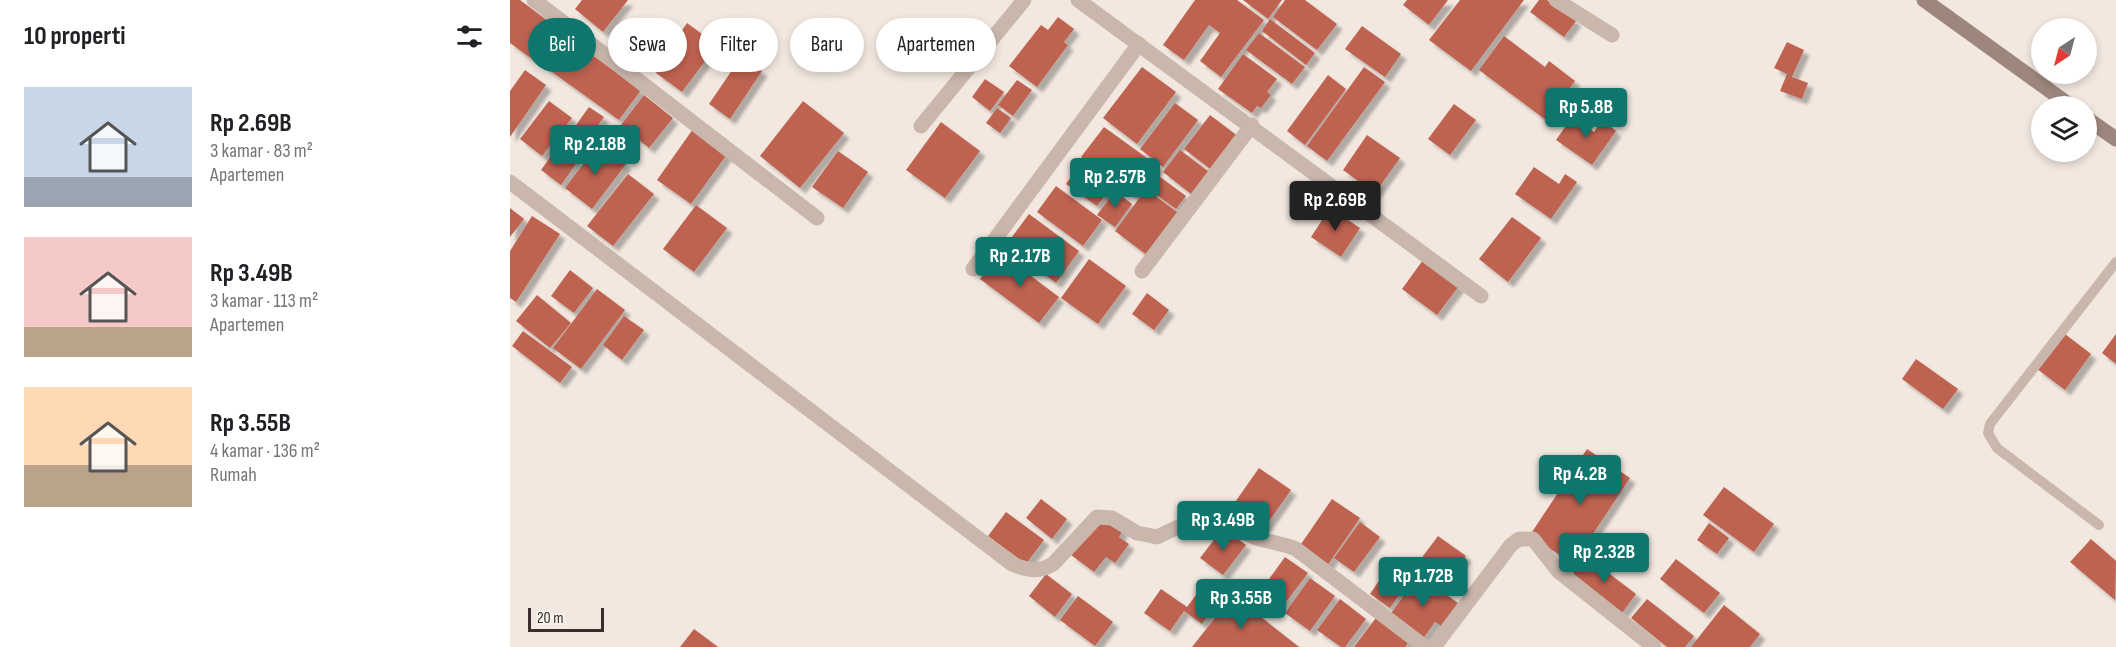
<!DOCTYPE html>
<html lang="id">
<meta charset="utf-8">
<style>
:root{--surface:#fff;--page:#f6f6f6;--text:#202124;--muted:#757577;--accent:#0f766e}
body{margin:0;font-family:"Sofia Sans Condensed",sans-serif;background:var(--page);color:var(--text);height:100vh;display:flex;flex-direction:column;font-size:22px;white-space:nowrap}
*{box-sizing:border-box;margin:0}
p{font-size:20px;color:var(--muted)}
.icon{flex:none;width:33px;height:33px;fill:none;stroke:currentColor;stroke-width:2;stroke-linecap:round;stroke-linejoin:round}
.map{position:relative;flex:1;overflow:hidden}
.details{display:flex;flex-direction:column;background:var(--surface);width:510px}
.details>*{flex:none}
.hud{position:absolute;left:18px;top:18px;width:570px;height:54px;display:flex;gap:12px}
.needle{width:39px;rotate:216deg}
.fabs{position:absolute;left:1521px;top:18px;display:grid;gap:12px}
.fabs a{display:grid;place-items:center;width:66px;height:66px;border-radius:50%;background:var(--surface);box-shadow:0 3px 9px #0003;font-size:30px}
.scale{position:absolute;left:18px;bottom:15px;width:76px;box-sizing:border-box;padding-left:6px;border:3px solid #382e2b;border-top:0;font-size:16px;line-height:21px;white-space:nowrap;color:#382e2b;-webkit-text-stroke:4px #f9f2ec;paint-order:stroke}
.price{position:absolute;translate:-50% -51px;padding:0 14px;border-radius:6px;background:var(--accent);color:#fff;font-size:20px;line-height:39px;filter:drop-shadow(0 2px 3px #0008)}
.price::after{content:'';position:absolute;left:50%;top:36px;width:18px;height:14px;margin-left:-9px;background:inherit;clip-path:polygon(0 0,100% 0,50% 100%)}
.price.current{background:#222;color:#fff}
ul{padding:0;list-style:none}
li{display:flex;align-items:center;gap:18px;height:150px;padding:0 24px}
li span{display:grid;place-items:center;flex:none;width:168px;height:120px;border-radius:0px;color:#555}
li>.icon{margin-inline-start:auto}
span .icon{width:72px;height:72px;fill:#fffc;stroke-width:1}
li b{font-size:26px}
h2{display:flex;justify-content:space-between;align-items:center;height:72px;padding:0 24px;font-size:26px}
.pill{padding:0 21px;border-radius:27px;background:var(--surface);box-shadow:0 3px 9px #0003;font-size:21px;line-height:54px}
.pill.current{background:var(--accent);color:#fff}
main{display:flex;flex:1;min-height:0}
.map>svg:first-child{display:block}
.building{fill:#bf6351;filter:url(#shadow)}
.lines{fill:none;stroke-linecap:round;stroke-linejoin:round}
.lane{stroke:#c9b7ac;stroke-width:10}
.street{stroke:#c9b7ac;stroke-width:15}
.secondary{stroke:#9d877d;stroke-width:15}
</style>
<main>
<section class="details">
<h2>10 properti<svg class="icon" aria-label="filters" viewBox="0 0 24 24"><path d="M4 7h16M4 17h16"/><circle cx="9" cy="7" r="2"/><circle cx="15" cy="17" r="2"/></svg></h2>
<ul>
<li><span style="background:linear-gradient(#c9d6e8 75%,#9aa5b1 0)"><svg class="icon" aria-label="home" viewBox="0 0 24 24"><path d="M3 11l9-7 9 7M6 9v11h12V9"/></svg></span><div><b>Rp 2.69B</b><p>3 kamar · 83 m²</p><p>Apartemen</p></div></li>
<li><span style="background:linear-gradient(#f6c9c9 75%,#b9a48a 0)"><svg class="icon" aria-label="home" viewBox="0 0 24 24"><path d="M3 11l9-7 9 7M6 9v11h12V9"/></svg></span><div><b>Rp 3.49B</b><p>3 kamar · 113 m²</p><p>Apartemen</p></div></li>
<li><span style="background:linear-gradient(#ffd9b3 65%,#b9a48a 0)"><svg class="icon" aria-label="home" viewBox="0 0 24 24"><path d="M3 11l9-7 9 7M6 9v11h12V9"/></svg></span><div><b>Rp 3.55B</b><p>4 kamar · 136 m²</p><p>Rumah</p></div></li>
</ul>
</section>
<div class="map">
<svg width="1606" height="647" viewBox="0 0 1606 647">
<defs>
<filter id="shadow"><feDropShadow dx="5.5" dy="5.5" stdDeviation="1.5" flood-color="#0004"/></filter>
</defs>
<rect width="100%" height="100%" fill="#f2e8e0"/>
<g class="building">
<path d="M0,0H10L46,27L22,59L0,43Z"/>
<path d="M72,0H118L93,32L65,9Z"/>
<path d="M685,0H727L754,20L711,77L690,61L710,33L699,25L674,60L653,45Z"/>
<path d="M733,0H772L758,19Z"/>
<path d="M775,0H795L827,24L807,50L763,17Z"/>
<path d="M897,0H938L919,25L893,5Z"/>
<path d="M950,0H1014L961,71L919,40Z"/>
<path d="M1029,0H1037L1066,21L1054,37L1020,12Z"/>
<path d="M548,17L564,29L554,42L558,45L527,87L499,66L531,25L538,30Z"/>
<path d="M760,19L805,53L796,65L752,31Z"/>
<path d="M177,23L207,45L172,92L146,73L151,66L149,64Z"/>
<path d="M852,26L891,54L875,77L835,49Z"/>
<path d="M749,33L795,67L782,84L736,50Z"/>
<path d="M53,34L131,90L109,120L31,64Z"/>
<path d="M994,36L1035,67L1039,61L1065,81L1036,120L969,70Z"/>
<path d="M1277,42L1294,50L1282,77L1298,83L1292,99L1270,91L1277,74L1264,68Z"/>
<path d="M733,54L767,79L757,92L761,95L751,108L747,106L742,113L708,89Z"/>
<path d="M231,57L252,71L220,119L199,104Z"/>
<path d="M632,67L666,92L627,144L593,118Z"/>
<path d="M854,67L875,82L817,161L797,146Z"/>
<path d="M15,70L36,85L0,137V91Z"/>
<path d="M818,75L836,89L795,145L777,131Z"/>
<path d="M475,79L494,92L480,111L462,97Z"/>
<path d="M507,80L522,90L503,116L488,105Z"/>
<path d="M134,95L163,118L139,148L111,125Z"/>
<path d="M39,101L62,118L32,156L10,139Z"/>
<path d="M293,101L334,133L290,188L250,156Z"/>
<path d="M665,103L688,120L653,167L630,149Z"/>
<path d="M944,104L966,120L940,155L918,139Z"/>
<path d="M79,107L94,117L81,135L66,125Z"/>
<path d="M487,108L501,118L490,133L476,123Z"/>
<path d="M700,115L729,137L703,171L674,149Z"/>
<path d="M1062,117L1084,132L1092,120L1106,131L1082,165L1046,140Z"/>
<path d="M431,122L470,151L435,198L396,170Z"/>
<path d="M594,127L648,166L626,197L571,157Z"/>
<path d="M98,128L116,142L109,152L90,139Z"/>
<path d="M183,129L218,153L181,204L147,180Z"/>
<path d="M857,135L890,158L865,193L833,170Z"/>
<path d="M89,143L116,164L82,209L55,188Z"/>
<path d="M48,146L68,161L51,185L31,170Z"/>
<path d="M670,150L702,174L685,197L653,172Z"/>
<path d="M328,151L358,172L333,208L302,187Z"/>
<path d="M572,162L603,185L587,206L556,184Z"/>
<path d="M1024,167L1049,184L1055,174L1067,182L1041,219L1005,194Z"/>
<path d="M118,174L144,194L103,246L77,226Z"/>
<path d="M646,174L676,196L666,209L637,188Z"/>
<path d="M546,186L592,220L573,246L527,212Z"/>
<path d="M636,189L670,214L638,256L605,231Z"/>
<path d="M605,191L622,204L605,227L587,215Z"/>
<path d="M186,205L217,228L184,272L153,249Z"/>
<path d="M0,208L14,219L0,237Z"/>
<path d="M820,208L850,228L831,257L801,237Z"/>
<path d="M519,214L569,251L546,283L496,245Z"/>
<path d="M22,216L50,234L6,302L0,298V251Z"/>
<path d="M1002,217L1031,238L998,282L969,259Z"/>
<path d="M490,253L549,297L529,323L470,279Z"/>
<path d="M579,259L616,286L588,324L551,298Z"/>
<path d="M913,260L949,286L927,315L892,289Z"/>
<path d="M60,270L83,288L64,313L41,296Z"/>
<path d="M87,289L115,310L71,369L43,348Z"/>
<path d="M637,293L659,310L644,330L622,314Z"/>
<path d="M27,295L61,323L40,348L6,321Z"/>
<path d="M114,316L134,330L112,360L93,345Z"/>
<path d="M13,331L62,367L50,383L2,346Z"/>
<path d="M1555,334L1581,354L1555,390L1527,369Z"/>
<path d="M1606,334V364L1592,353Z"/>
<path d="M1406,359L1448,389L1433,409L1392,379Z"/>
<path d="M1077,449L1120,478L1063,564L1020,535Z"/>
<path d="M749,468L781,490L755,527L723,505Z"/>
<path d="M1214,487L1264,524L1244,552L1193,515Z"/>
<path d="M531,499L557,519L542,539L516,518Z"/>
<path d="M822,499L850,518L817,566L789,547Z"/>
<path d="M496,512L534,540L516,564L478,536Z"/>
<path d="M598,518L613,530L609,537L619,544L605,563L596,557L584,572L561,555L587,521L593,525Z"/>
<path d="M850,522L870,537L844,572L824,558Z"/>
<path d="M1199,523L1219,538L1207,554L1187,540Z"/>
<path d="M713,528L736,545L713,575L690,558Z"/>
<path d="M928,536L956,556L933,588L904,568Z"/>
<path d="M1581,539L1606,561L1605,600L1560,562Z"/>
<path d="M1076,556L1126,594L1112,613L1061,575Z"/>
<path d="M775,557L798,573L773,606L751,590Z"/>
<path d="M1166,559L1210,593L1194,613L1150,579Z"/>
<path d="M883,560L903,575L880,608L860,594Z"/>
<path d="M536,574L562,594L545,617L519,596Z"/>
<path d="M909,575L948,603L931,626L925,622L912,640L879,616Z"/>
<path d="M800,578L825,596L800,631L775,613Z"/>
<path d="M692,587L709,600L692,624L674,611L660,631L634,613L651,589L677,607Z"/>
<path d="M723,595L789,647H682Z"/>
<path d="M568,596L603,622L585,646L550,620Z"/>
<path d="M830,599L856,619L835,647H831L807,630Z"/>
<path d="M1137,599L1184,636L1175,647H1157L1121,618Z"/>
<path d="M1214,605L1250,634L1240,647H1181Z"/>
<path d="M868,615L900,640L895,647H844Z"/>
<path d="M184,629L208,647H170Z"/>
</g>
<g class="lines">
<path class="lane" d="M1589,525L1487,448L1478,433L1480,424L1606,262"/>
<g class="street">
<path d="M24,0L307,218"/>
<path d="M568,0L971,296"/>
<path d="M1046,0L1102,35"/>
<path d="M411,126L514,0"/>
<path d="M0,182L502,564C517,570 528,573 543,564L587,517L602,518L627,533L647,537L685,519H705L746,538L778,546L786,549L915,647"/>
<path d="M463,269L629,44"/>
<path d="M632,271L742,125"/>
<path d="M924,647L1001,545L1009,539H1023L1048,571L1144,647"/>
</g>
<g class="secondary">
<path d="M1414,0L1561,106"/>
<path d="M1576,118L1606,139"/>
</g>
</g>
</svg>
<div class="fabs">
<a><svg class="needle" viewBox="-14 -14 28 28"><path d="M0-13l5 13h-10z" fill="#e53935"/><path d="M0 13l5-13h-10z" fill="#757577"/></svg></a>
<a><svg class="icon" aria-label="layers" viewBox="0 0 24 24"><path d="M12 4l9 5-9 5-9-5zM3 14l9 5 9-5"/></svg></a>
</div>
<div class="scale">20 m</div>
<b class="price" style="left:1076px;top:139px">Rp 5.8B</b>
<b class="price" style="left:85px;top:176px">Rp 2.18B</b>
<b class="price" style="left:605px;top:209px">Rp 2.57B</b>
<b class="price current" style="left:825px;top:232px">Rp 2.69B</b>
<b class="price" style="left:510px;top:288px">Rp 2.17B</b>
<b class="price" style="left:1070px;top:506px">Rp 4.2B</b>
<b class="price" style="left:713px;top:552px">Rp 3.49B</b>
<b class="price" style="left:1094px;top:584px">Rp 2.32B</b>
<b class="price" style="left:913px;top:608px">Rp 1.72B</b>
<b class="price" style="left:731px;top:630px">Rp 3.55B</b>
<div class="hud">
<a class="pill current">Beli</a>
<a class="pill">Sewa</a>
<a class="pill">Filter</a>
<a class="pill">Baru</a>
<a class="pill">Apartemen</a>
</div>
</div>
</main>
